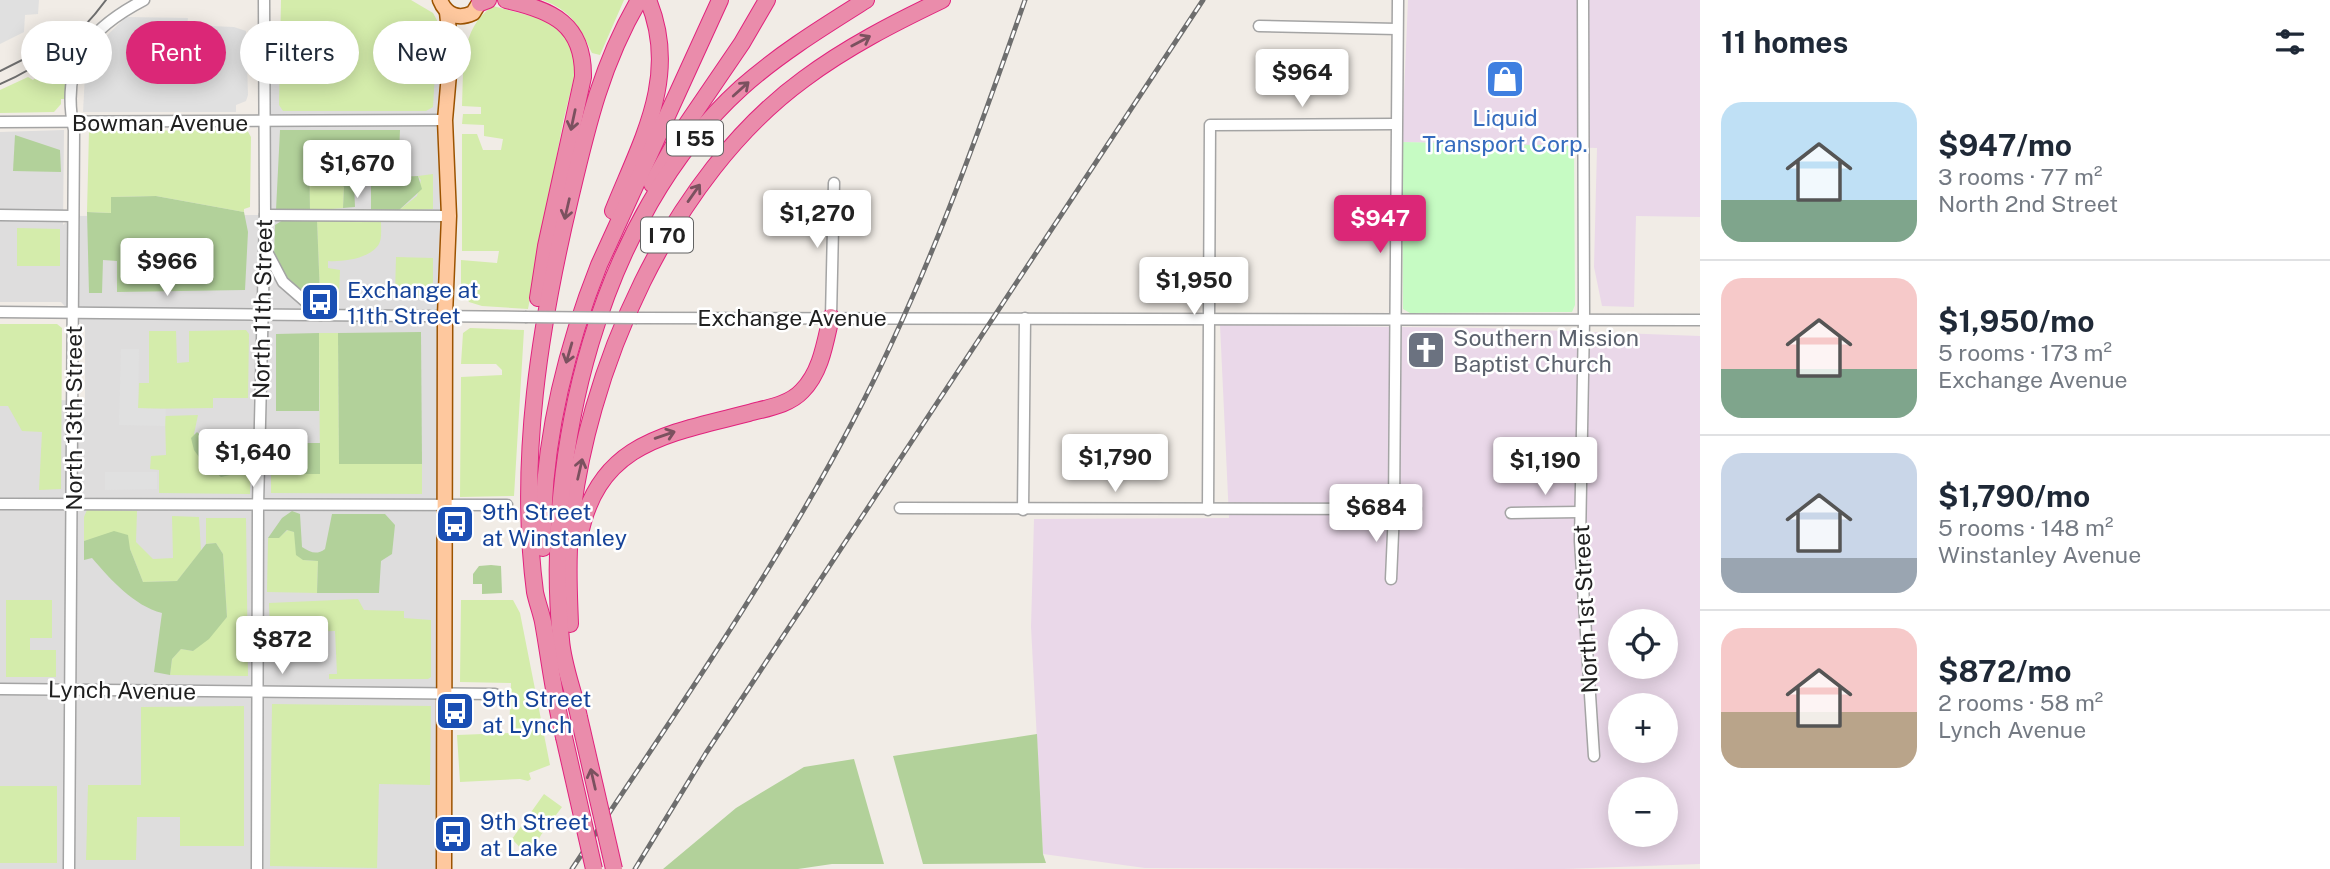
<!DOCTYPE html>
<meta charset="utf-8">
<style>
:root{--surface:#fff;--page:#f6f6f7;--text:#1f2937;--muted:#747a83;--line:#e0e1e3;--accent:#db2777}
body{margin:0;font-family:"Public Sans",sans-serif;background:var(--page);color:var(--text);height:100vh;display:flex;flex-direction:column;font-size:26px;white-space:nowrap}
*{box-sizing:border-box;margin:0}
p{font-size:23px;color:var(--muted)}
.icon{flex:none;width:38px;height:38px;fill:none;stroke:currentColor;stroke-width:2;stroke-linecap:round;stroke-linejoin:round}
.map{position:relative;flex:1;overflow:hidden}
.sheet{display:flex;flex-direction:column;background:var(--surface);width:630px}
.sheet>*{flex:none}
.banner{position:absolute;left:21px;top:21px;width:665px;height:63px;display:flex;gap:14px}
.buttons{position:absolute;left:1608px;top:609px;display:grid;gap:14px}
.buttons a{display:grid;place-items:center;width:70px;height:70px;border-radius:50%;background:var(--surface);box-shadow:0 4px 18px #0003;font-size:35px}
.price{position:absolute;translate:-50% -60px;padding:0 16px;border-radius:7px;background:#fff;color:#222;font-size:23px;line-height:46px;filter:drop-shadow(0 2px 4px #0008)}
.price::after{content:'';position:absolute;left:50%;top:42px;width:21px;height:16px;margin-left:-10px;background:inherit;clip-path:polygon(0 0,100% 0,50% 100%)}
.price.active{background:var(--accent);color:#fff}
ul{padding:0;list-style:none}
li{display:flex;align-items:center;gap:21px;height:175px;padding:0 21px}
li+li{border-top:2px solid var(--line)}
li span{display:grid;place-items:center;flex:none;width:196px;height:140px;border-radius:21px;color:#555}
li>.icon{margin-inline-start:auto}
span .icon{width:84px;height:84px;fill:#fffc;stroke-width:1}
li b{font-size:30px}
h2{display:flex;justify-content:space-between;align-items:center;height:84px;padding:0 21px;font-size:30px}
.chip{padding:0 24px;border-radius:32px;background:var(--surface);box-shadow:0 4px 18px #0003;font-size:24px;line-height:63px}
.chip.active{background:var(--accent);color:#fff}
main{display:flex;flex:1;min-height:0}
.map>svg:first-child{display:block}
.residential{fill:#dedddd}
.industrial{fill:#ead8e9;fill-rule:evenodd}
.grass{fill:#d4ecab}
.forest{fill:#b2d19a}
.park{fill:#c6fbc3}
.parking{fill:#e0e0e0}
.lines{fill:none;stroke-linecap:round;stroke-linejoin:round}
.minor-casing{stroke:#a4a4a4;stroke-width:13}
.major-casing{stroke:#9c5300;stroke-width:17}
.highway-casing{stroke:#e1227d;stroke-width:18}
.minor{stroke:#fff;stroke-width:10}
.major{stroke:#fec89e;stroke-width:14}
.highway{stroke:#ea8cab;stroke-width:16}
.tram{stroke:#6e6e6e;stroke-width:2}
.rail-casing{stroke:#6e6e6e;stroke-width:5}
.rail{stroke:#fff;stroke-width:2.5;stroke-dasharray:8;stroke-linecap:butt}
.minor-bridge-casing{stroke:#a4a4a4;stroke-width:13;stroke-linecap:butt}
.highway-bridge-casing{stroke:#e1227d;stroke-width:18;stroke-linecap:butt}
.minor-bridge{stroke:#fff;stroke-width:10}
.highway-bridge{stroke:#ea8cab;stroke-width:16}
.oneway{stroke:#7b515f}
.labels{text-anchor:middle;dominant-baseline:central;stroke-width:5;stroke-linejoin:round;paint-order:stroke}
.shield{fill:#fff;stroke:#636363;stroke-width:2}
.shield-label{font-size:21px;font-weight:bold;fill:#202020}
.shop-label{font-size:23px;fill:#366cbe;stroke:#fff}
.street-label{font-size:23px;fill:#202020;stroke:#fff}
.transit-label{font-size:23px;fill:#164399;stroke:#fff;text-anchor:start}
.worship-label{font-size:23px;fill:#5b616d;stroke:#fff;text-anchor:start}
</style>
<main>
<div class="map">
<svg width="1700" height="869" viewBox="0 0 1700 869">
<rect width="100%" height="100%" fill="#f1ece6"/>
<path class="residential" d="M264,46L449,68L444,869H0V398L85,401V328L61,302H0V132L64,130L63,225L73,216L264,215Z"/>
<g class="industrial">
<path d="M1408,0H1700V217L1636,216L1634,307L1602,306L1594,267L1597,148L1402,142Z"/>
<path d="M1220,325L1483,328L1700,336V864L1564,869L1145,868L1043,854L1031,627L1034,519L1229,518ZM1620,621H1666V667H1620ZM1620,705H1666V751H1620ZM1620,789H1666V835H1620Z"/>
</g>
<g class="grass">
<path d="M281,0H411L433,13L438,22L433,107L426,111H283L279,105Z"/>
<path d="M542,0H624L600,55L592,53C580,27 571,10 542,0Z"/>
<path d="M493,6L550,21L562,31L572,50L576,69L563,122L528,309L482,306L469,302L461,285V260L497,263L499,251H462V134H477L483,150H501L503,139L484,136V125L462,124L463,114H481V107L462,106C464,69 459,29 493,6Z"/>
<path d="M78,42L68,70L65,99H61V104L54,112L0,113V90L28,77L33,80Z"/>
<path d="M247,130L251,137L250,207L244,209V212L156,196L111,197L112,213L87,212L89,131Z"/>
<path d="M332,149L336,178L344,187L343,208L310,211L308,151Z"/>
<path d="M433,174V209L398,211L417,196L421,180L418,176Z"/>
<path d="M317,220L381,222C381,229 382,239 379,244C370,259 342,262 328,261V268L340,270L339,297L320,296Z"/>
<path d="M17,228L60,229V266H17Z"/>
<path d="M396,257L433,258V282L430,295L404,298L403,294H395Z"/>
<path d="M0,324H57L62,328L61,489L39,490L42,432L22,431L8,406H0Z"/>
<path d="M470,328L524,330L514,496L460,497L461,377L502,375V370L496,364H461L463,333Z"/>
<path d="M246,330L249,334L248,398H213V408L138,409L139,383H149V331H176L177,363L189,362V331Z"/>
<path d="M319,333H338L339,464H422V494L271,493V437L287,436L294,443L283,448L320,474Z"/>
<path d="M198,415L194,434L214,463L215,472L234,454L228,446L225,436L247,435V440H251L250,494L159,493V470L150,469L151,456L166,455L165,416Z"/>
<path d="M87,510L137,511L136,542L153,559L173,558L172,516L199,517L201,551L177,581L143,582L130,549L98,537L84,541V517Z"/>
<path d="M206,518H246L248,676L170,675L172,659L181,649L193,651L227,617L223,554L216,543L206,544Z"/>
<path d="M288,530L294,532L303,560L318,561L317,593L267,592L268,538H278Z"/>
<path d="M358,599L364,610L404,611V618L431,620V677L428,679H329V674H337L335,631L270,633L269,603Z"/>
<path d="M6,600H52V638H30V650H56V677H6Z"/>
<path d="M461,600H513L520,613L550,765L529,773L531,779L528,781L520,779L460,782L457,735L509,733L511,683L460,682Z"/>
<path d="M272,704L431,706L430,785L379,784L377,868L270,866Z"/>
<path d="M244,706V846H180V817H137L136,860H86L88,785H141V707Z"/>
<rect x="0" y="786" width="57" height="77"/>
<path d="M544,794L562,807L541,835L529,857L512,839Z"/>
</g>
<g class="forest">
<path d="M280,130H400L398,177L418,176L422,189L398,211L371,210V183H354L355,207L343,208L344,187L336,178L332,150L309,151L310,211L276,210Z"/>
<path d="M15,135L60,150L61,172L13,171Z"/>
<path d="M156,196L244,212L248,232L245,290L117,292V261L103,260L102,293H89L87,212L111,213V197Z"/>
<path d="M283,220H317L320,296L291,292L274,256L275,225Z"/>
<path d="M421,332L422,464H339L338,333Z"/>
<path d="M319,333V411H276V334Z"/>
<path d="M197,432L201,436H225L238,463L235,474L221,477L215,472L210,458L199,457L194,450L191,438Z"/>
<path d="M294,443H320V474H279L273,461L283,448Z"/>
<path d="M292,511L300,514L302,547C311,553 317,555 325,549L332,514H385L395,525L392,554L381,561L379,593H317L318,561L303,560L296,555L294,532L287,530L279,538H268L282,518Z"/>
<path d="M114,531L128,535L130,549L143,582L177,581L206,544L216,543L223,554L227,617L209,639L193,651L181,649L172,659L170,675L154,672L162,613C134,606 110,579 92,558L84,560V541Z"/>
<path d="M491,565L501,566L502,593L482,594V584H473V574L479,566Z"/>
<path d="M1037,734L1043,854L1046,863L923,864L893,756Z"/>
<path d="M854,759L884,864H832L798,869H663L736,808L804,767Z"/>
</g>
<path class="park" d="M1402,142L1574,146L1575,305L1572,312L1410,313L1403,309Z"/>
<g class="parking">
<path d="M0,0H39L38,14L25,15L24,32L0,44Z"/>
<path d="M126,17L188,18L187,25L234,27L246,31L248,95L246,101L236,105V112H83L86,56Z"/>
<path d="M121,349H139L138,408L166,409L165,426L119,425Z"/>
<path d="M105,472H157V489L105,490Z"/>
</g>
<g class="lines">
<defs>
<g id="minor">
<path d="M1583,0L1584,320L1580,541L1594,756"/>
<path d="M1259,26L1397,29"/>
<path d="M0,122L445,120"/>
<path d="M0,215L73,216"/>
<path d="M265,215L449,216"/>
<path d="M265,248L283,282L321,315"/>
<path d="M0,312L525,317"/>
<path d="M831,317L834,183"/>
<path d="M637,318L1700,320"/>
<path d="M0,504L507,505"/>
<path d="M900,508L1416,509"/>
<path d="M1023,510L1025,318"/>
<path d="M1208,510L1210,125L1395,124"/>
<path d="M1511,513L1580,512"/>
<path d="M1391,579L1394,511L1398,0"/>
<path d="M0,689L495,694"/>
<path d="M69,869L74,130C60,63 88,29 144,0"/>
<path d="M257,869L258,505L265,215L264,0"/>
</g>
<g id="major">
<path d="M440,0C446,15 458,20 473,13L481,0"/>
<path d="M444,869L445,315L449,216L445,120L451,51L447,12"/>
</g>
<g id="highway">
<path d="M506,0C552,10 584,24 583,77L546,246L538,298"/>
<path d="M480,3L488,0"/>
<path d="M652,184L680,134L742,43L767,0"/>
<path d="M613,211C641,141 680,76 648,0"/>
<path d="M579,539C597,442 667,434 749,413C767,408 789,405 802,391C821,372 825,343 831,317"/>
<path d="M543,548C541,450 563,356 599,265L720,0"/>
<path d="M570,624C569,594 567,564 570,534C584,372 671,176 804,79C847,47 894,23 942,0"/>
<path d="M579,717C574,692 563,666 561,640C543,454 598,218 741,88C779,54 823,27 866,0"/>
<path d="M564,737C554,699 550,661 543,622C541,612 537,602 535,592C518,461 540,325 570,199C587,127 601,65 639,0"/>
</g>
</defs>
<use href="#minor" class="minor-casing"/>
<use href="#major" class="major-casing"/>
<use href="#highway" class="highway-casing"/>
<use href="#minor" class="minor"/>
<use href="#major" class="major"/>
<use href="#highway" class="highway"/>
<g class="tram">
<path d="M0,71L36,53L71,26"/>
<path d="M0,84C43,66 79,37 106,0"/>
</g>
<defs>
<g id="rail">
<path d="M572,869C669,722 771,577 853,421C924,287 975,143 1025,0"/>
<path d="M635,869L706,753L1203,0"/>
</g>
</defs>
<use href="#rail" class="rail-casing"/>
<use href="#rail" class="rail"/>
<defs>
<path id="minor-bridge" d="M525,317L637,318"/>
<g id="highway-bridge">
<path d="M579,717L614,869"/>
<path d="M564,737L594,869"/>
</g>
</defs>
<use href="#minor-bridge" class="minor-bridge-casing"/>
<use href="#highway-bridge" class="highway-bridge-casing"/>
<use href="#minor-bridge" class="minor-bridge"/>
<use href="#highway-bridge" class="highway-bridge"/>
</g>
<defs><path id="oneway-shaft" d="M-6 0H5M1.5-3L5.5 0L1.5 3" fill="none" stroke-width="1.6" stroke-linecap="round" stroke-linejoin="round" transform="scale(1.75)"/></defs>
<g class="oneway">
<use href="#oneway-shaft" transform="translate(861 41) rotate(-28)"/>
<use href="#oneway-shaft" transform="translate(741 89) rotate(-42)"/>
<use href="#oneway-shaft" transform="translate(573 120) rotate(102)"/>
<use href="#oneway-shaft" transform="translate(694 193) rotate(-55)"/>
<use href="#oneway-shaft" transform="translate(567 209) rotate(103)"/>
<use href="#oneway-shaft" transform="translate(569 353) rotate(106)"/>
<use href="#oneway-shaft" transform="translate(665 435) rotate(-19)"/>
<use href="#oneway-shaft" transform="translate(580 469) rotate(-77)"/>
<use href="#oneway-shaft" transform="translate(593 779) rotate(-103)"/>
</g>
<defs>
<symbol id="shop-square" viewBox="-11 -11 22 22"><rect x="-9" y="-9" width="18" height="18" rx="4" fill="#3f7fe0" stroke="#fff"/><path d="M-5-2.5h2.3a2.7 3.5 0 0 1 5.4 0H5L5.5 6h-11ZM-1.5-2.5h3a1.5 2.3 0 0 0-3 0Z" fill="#fff"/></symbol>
<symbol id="bus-square" viewBox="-11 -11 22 22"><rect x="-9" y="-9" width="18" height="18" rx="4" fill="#1a4fb4" stroke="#fff"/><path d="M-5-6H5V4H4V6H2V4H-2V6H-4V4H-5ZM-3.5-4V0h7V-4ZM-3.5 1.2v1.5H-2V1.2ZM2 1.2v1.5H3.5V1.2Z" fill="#fff"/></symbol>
<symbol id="church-square" viewBox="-11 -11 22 22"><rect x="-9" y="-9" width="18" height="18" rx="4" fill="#6b7280" stroke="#fff"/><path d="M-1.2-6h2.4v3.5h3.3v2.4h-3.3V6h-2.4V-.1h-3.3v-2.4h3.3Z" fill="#fff"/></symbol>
</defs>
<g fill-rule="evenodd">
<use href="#shop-square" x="1483" y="57" width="44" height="44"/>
<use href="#bus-square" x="298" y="280" width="44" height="44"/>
<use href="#church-square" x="1404" y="328" width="44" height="44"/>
<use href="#bus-square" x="433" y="502" width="44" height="44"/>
<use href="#bus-square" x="433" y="689" width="44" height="44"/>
<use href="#bus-square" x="431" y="812" width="44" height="44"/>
</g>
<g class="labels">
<g class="shield">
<rect x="667" y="120.5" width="56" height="35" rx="5"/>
<rect x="641" y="217.5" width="52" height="35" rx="5"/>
</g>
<g class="shield-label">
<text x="695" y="138">I 55</text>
<text x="667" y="235">I 70</text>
</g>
<g class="shop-label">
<text x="1505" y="117">Liquid<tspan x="1505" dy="26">Transport Corp.</tspan></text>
</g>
<g class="street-label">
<text x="160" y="122">Bowman Avenue</text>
<text transform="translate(262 309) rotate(-89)">North 11th Street</text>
<text x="792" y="317">Exchange Avenue</text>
<text transform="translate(73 418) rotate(-90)">North 13th Street</text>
<text transform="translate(1585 609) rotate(-93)">North 1st Street</text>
<text transform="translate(122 690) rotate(1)">Lynch Avenue</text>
</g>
<g class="transit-label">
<text x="347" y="289">Exchange at<tspan x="347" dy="26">11th Street</tspan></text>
<text x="482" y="511">9th Street<tspan x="482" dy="26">at Winstanley</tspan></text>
<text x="482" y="698">9th Street<tspan x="482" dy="26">at Lynch</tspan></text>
<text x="480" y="821">9th Street<tspan x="480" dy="26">at Lake</tspan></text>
</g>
<g class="worship-label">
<text x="1453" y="337">Southern Mission<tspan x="1453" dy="26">Baptist Church</tspan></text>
</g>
</g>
</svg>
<div class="buttons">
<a><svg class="icon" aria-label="locate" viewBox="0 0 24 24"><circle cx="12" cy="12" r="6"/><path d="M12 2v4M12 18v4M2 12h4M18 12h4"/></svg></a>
<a>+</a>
<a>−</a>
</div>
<b class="price" style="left:1302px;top:109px">$964</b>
<b class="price" style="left:357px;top:200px">$1,670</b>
<b class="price" style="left:817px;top:250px">$1,270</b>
<b class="price active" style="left:1380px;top:255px">$947</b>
<b class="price" style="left:167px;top:298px">$966</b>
<b class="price" style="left:1194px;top:317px">$1,950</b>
<b class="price" style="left:253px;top:489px">$1,640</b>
<b class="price" style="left:1115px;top:494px">$1,790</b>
<b class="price" style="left:1545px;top:497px">$1,190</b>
<b class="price" style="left:1376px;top:544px">$684</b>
<b class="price" style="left:282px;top:676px">$872</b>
<div class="banner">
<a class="chip">Buy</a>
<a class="chip active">Rent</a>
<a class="chip">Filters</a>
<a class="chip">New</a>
</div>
</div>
<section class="sheet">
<h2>11 homes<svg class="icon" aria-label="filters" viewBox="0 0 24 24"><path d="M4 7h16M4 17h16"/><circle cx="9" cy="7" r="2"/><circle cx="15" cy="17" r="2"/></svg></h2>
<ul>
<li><span style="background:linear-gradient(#bfe0f5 70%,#7fa58c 0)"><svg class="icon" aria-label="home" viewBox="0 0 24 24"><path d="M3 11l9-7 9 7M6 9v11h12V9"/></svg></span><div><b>$947/mo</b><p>3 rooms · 77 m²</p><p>North 2nd Street</p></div></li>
<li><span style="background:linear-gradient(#f6c9c9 65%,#7fa58c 0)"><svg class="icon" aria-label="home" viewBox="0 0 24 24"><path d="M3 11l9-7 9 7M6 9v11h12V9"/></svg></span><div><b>$1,950/mo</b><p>5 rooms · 173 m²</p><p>Exchange Avenue</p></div></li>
<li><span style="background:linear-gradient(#c9d6e8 75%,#9aa5b1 0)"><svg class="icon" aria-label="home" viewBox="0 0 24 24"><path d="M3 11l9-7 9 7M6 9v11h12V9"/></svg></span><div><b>$1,790/mo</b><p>5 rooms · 148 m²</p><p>Winstanley Avenue</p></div></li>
<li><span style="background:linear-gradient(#f6c9c9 60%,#b9a48a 0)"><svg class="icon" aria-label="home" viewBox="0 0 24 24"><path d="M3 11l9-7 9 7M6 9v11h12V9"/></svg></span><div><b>$872/mo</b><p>2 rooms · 58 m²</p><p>Lynch Avenue</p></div></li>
</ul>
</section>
</main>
